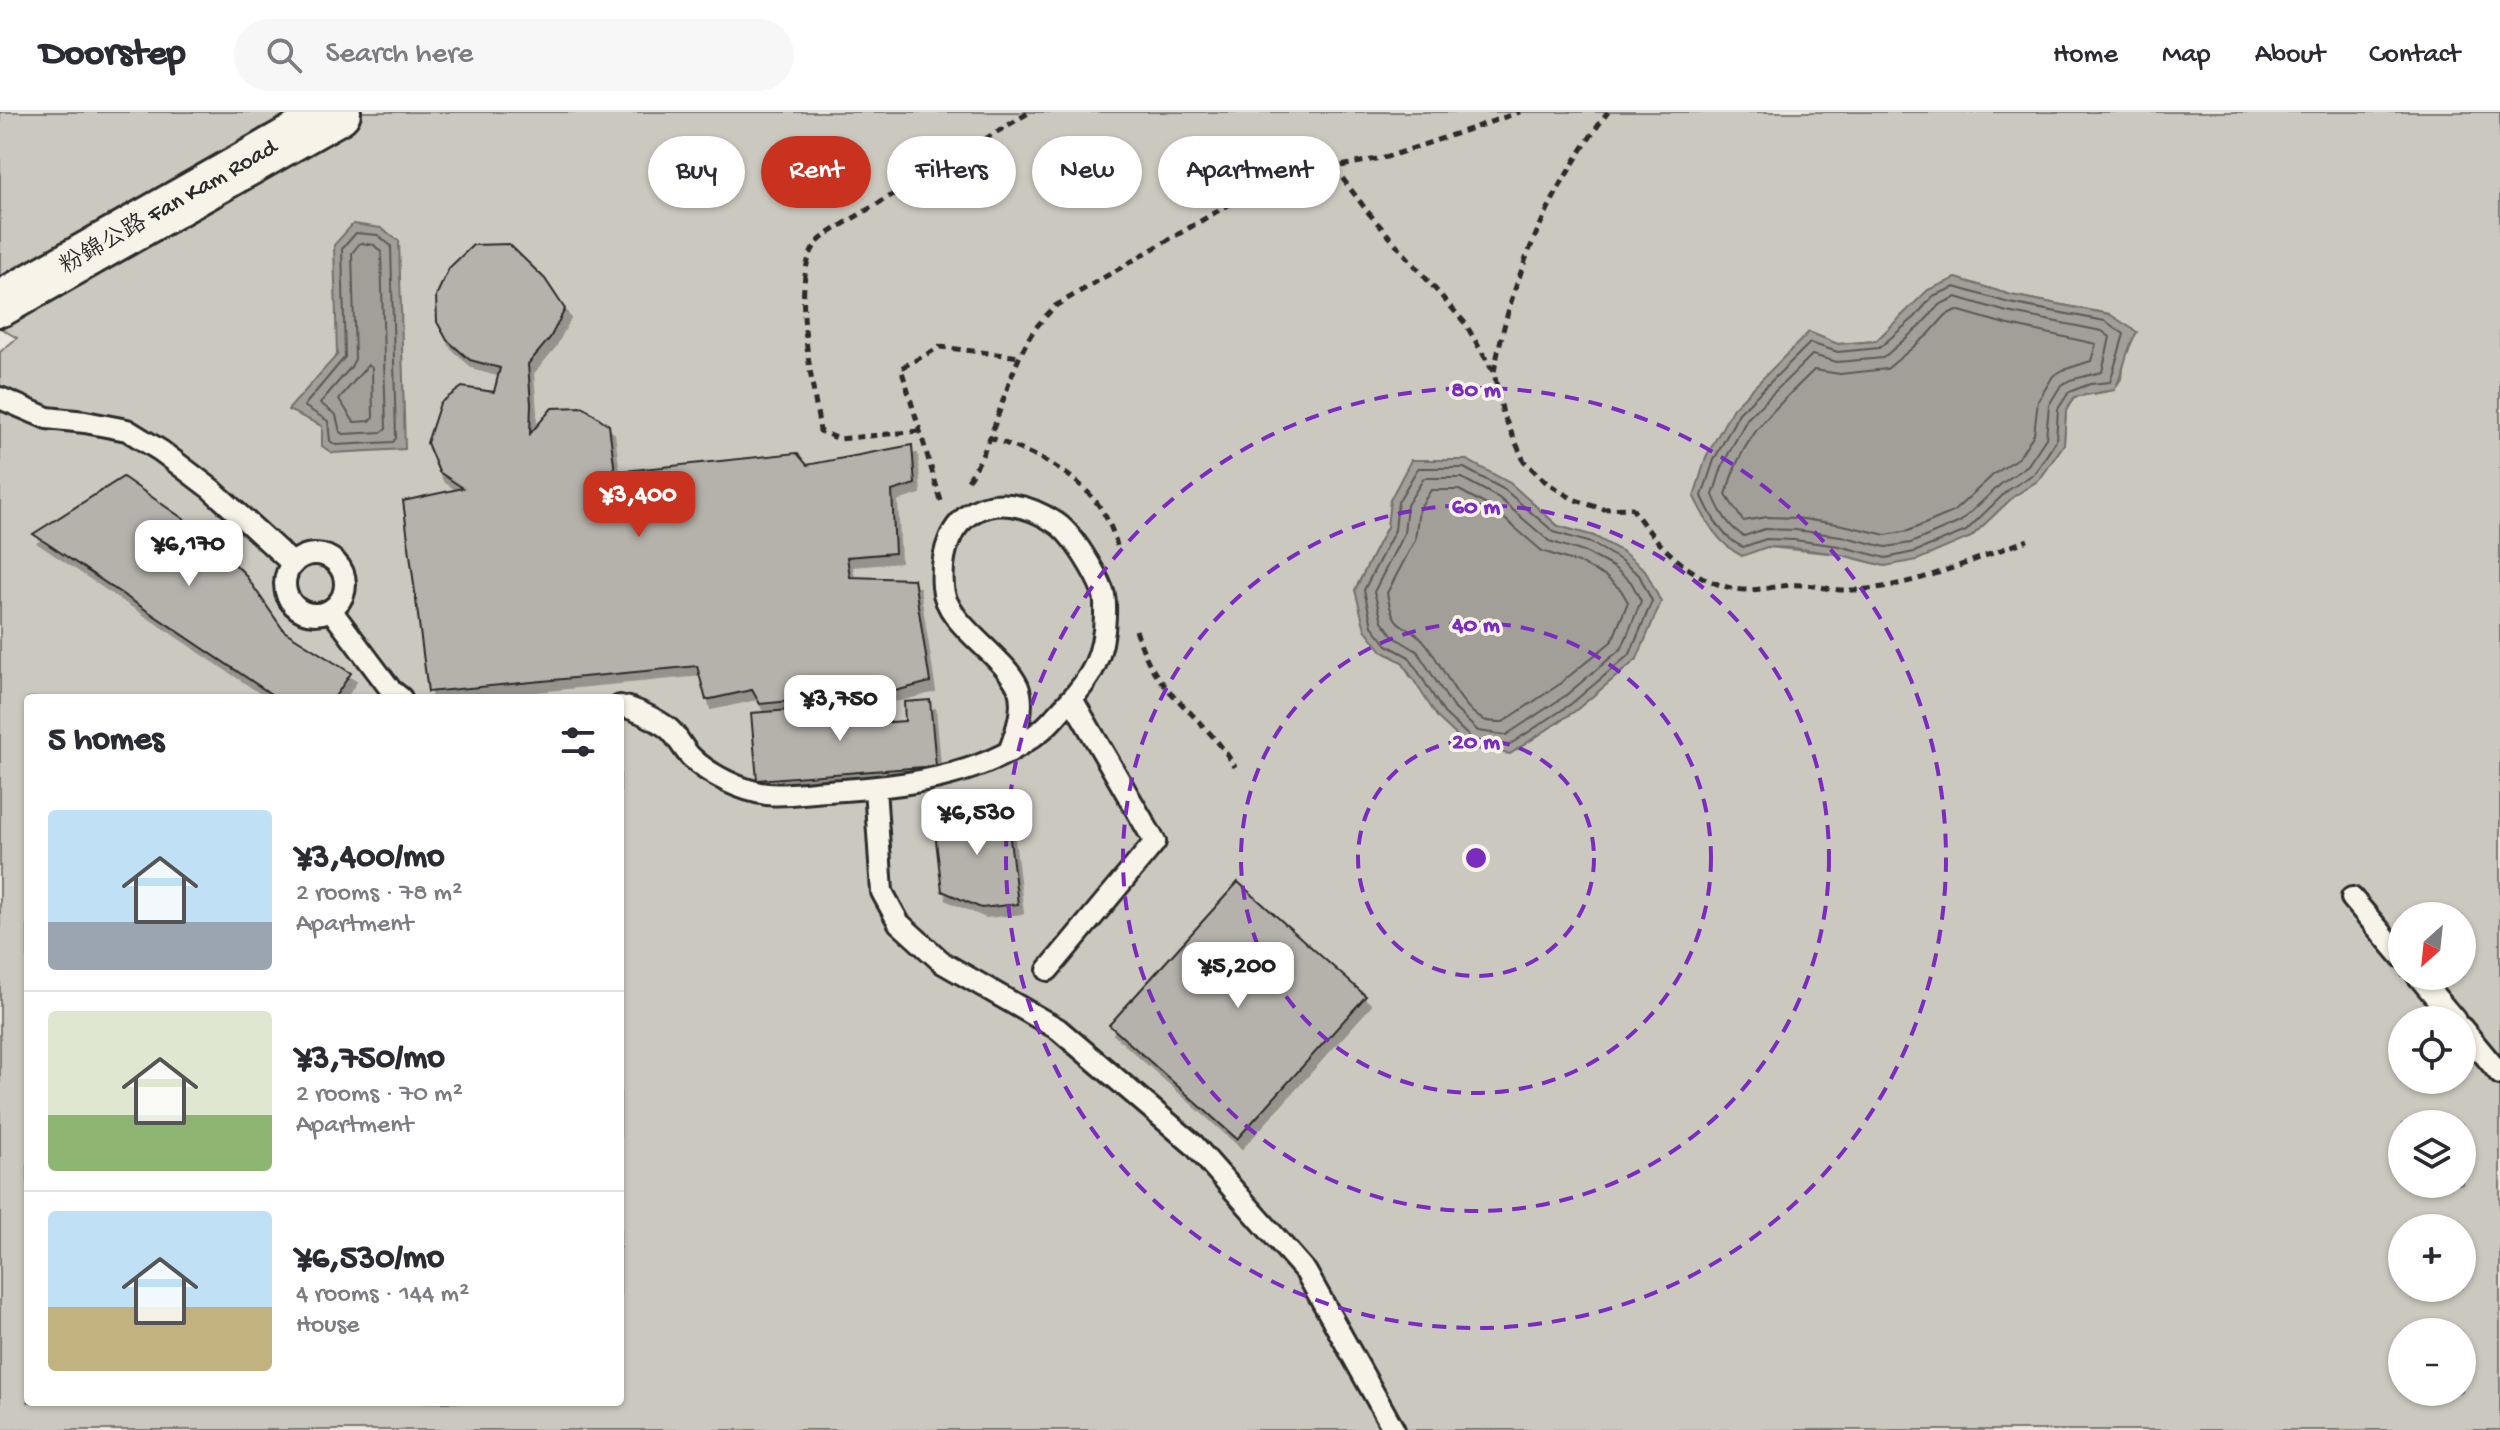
<!DOCTYPE html>
<meta charset="utf-8">
<style>
:root{--surface:#fff;--page:#f7f7f7;--text:#2b2b33;--muted:#7c7c81;--line:#e1e1e2;--accent:#c8321e}
body{margin:0;font-family:"Gochi Hand","LXGW WenKai TC",sans-serif;background:var(--page);color:var(--text);height:100vh;display:flex;flex-direction:column;font-size:30px;white-space:nowrap}
*{box-sizing:border-box;margin:0}
p{font-size:26px;color:var(--muted)}
.icon{flex:none;width:44px;height:44px;fill:none;stroke:currentColor;stroke-width:2;stroke-linecap:round;stroke-linejoin:round}
.map{position:relative;flex:1;overflow:hidden}
.panel{position:absolute;left:24px;top:582px;width:600px;height:712px;display:flex;flex-direction:column;background:var(--surface);border-radius:8px;box-shadow:0 2px 6px #0004}
.panel>*{flex:none}
.top-card{position:absolute;left:648px;top:24px;width:760px;height:72px;display:flex;gap:16px}
.needle{width:52px;rotate:207deg}
.tools{position:absolute;left:2388px;top:790px;display:grid;gap:16px}
.tools a{display:grid;place-items:center;width:88px;height:88px;border-radius:50%;background:var(--surface);box-shadow:0 2px 6px #0004;font-size:40px}
.price{position:absolute;translate:-50% -68px;padding:0 18px;border-radius:16px;background:#fff;color:#222;font-size:26px;line-height:52px;filter:drop-shadow(0 2px 4px #0008)}
.price::after{content:'';position:absolute;left:50%;top:48px;width:24px;height:18px;margin-left:-12px;background:inherit;clip-path:polygon(0 0,100% 0,50% 100%)}
.price.active{background:var(--accent);color:#fff}
ul{padding:0;list-style:none}
li{display:flex;align-items:center;gap:24px;height:200px;padding:0 24px}
li+li{border-top:2px solid var(--line)}
li span{display:grid;place-items:center;flex:none;width:224px;height:160px;border-radius:8px;color:#555}
li>.icon{margin-inline-start:auto}
span .icon{width:96px;height:96px;fill:#fffc;stroke-width:1}
li b{font-size:34px}
h2{display:flex;justify-content:space-between;align-items:center;height:96px;padding:0 24px;font-size:34px}
.tag{padding:0 28px;border-radius:36px;background:var(--surface);box-shadow:0 2px 6px #0004;font-size:28px;line-height:72px}
.tag.active{background:var(--accent);color:#fff}
header{display:flex;align-items:center;gap:48px;box-sizing:border-box;height:112px;padding:0 40px;background:var(--surface);border-bottom:2px solid var(--line)}
header strong{font-size:38px}
nav{display:flex;gap:44px;margin-inline-start:auto;font-size:28px}
.search{width:560px;height:72px;background:var(--page);display:flex;align-items:center;gap:20px;box-sizing:border-box;padding:0 28px;border-radius:44px;color:var(--muted);font-size:30px}
.map>svg:first-child{display:block}
.green{fill:#cbc8bf;stroke:#7b7a75;stroke-width:2;fill-rule:evenodd}
.water{fill:#a29f98;stroke:#72716c;stroke-width:2}
.lines{fill:none;stroke-linecap:round;stroke-linejoin:round}
.shore{stroke:#5b5957;stroke-width:2}
.building{fill:#b5b2ab;stroke:#2b2b2b;stroke-width:2;filter:url(#shadow)}
.lane-casing{stroke:#2b2b2b;stroke-width:26}
.secondary-casing{stroke:#2b2b2b;stroke-width:50}
.path{stroke:#2b2b2b;stroke-width:5;stroke-dasharray:8 6;stroke-linecap:butt}
.lane{stroke:#f7f3e8;stroke-width:20}
.secondary{stroke:#f7f3e8;stroke-width:44}
.ring{fill:none;stroke:#7b2cbf;stroke-width:4;stroke-dasharray:14 10}
.labels{text-anchor:middle;dominant-baseline:central;stroke-width:7;stroke-linejoin:round;paint-order:stroke}
.street-label{font-size:24px;fill:#2b2b2b;stroke:#f7f3e8}
.centre{fill:#7b2cbf;stroke:#f7f3e8;stroke-width:4}
.ring-label{font-size:24px;text-anchor:middle;font-weight:bold;fill:#7b2cbf;stroke:#f7f3e8;stroke-width:7;stroke-linejoin:round;paint-order:stroke}
</style>
<header>
<strong>Doorstep</strong>
<div class="search"><svg class="icon" aria-label="search" viewBox="0 0 24 24"><circle cx="10" cy="10" r="6"/><path d="M15 15l6 6"/></svg>Search here</div>
<nav><a>Home</a><a>Map</a><a>About</a><a>Contact</a></nav>
</header>
<div class="map">
<svg width="2500" height="1318" viewBox="0 0 2500 1318">
<defs>
<filter id="shadow"><feDropShadow dx="5" dy="9" stdDeviation="0" flood-color="#0004"/></filter>
</defs>
<rect width="100%" height="100%" fill="#ebe7dd"/>
<filter id="ink" filterUnits="userSpaceOnUse"><feTurbulence type="fractalNoise" baseFrequency=".0125" numOctaves="2"/><feDisplacementMap in="SourceGraphic" scale="16" xChannelSelector="R" yChannelSelector="G"/><feConvolveMatrix kernelMatrix="1 2 1 2 8 2 1 2 1" color-interpolation-filters="sRGB"/></filter>
<g filter="url(#ink)">
<path class="green" d="M0,0H2500V1318H0V240L17,226L0,216ZM1956,166L2011,183L2109,202L2127,235L2121,267L2114,278L2074,285L2066,298L2064,332L2040,367L2013,385L1971,425L1885,454L1838,442L1767,435L1838,232L1876,229L1928,178ZM1510,371L1558,414L1594,424L1637,547L1575,599L1511,641L1411,566L1402,550L1382,539L1355,478L1387,415ZM28,586H620V1290H28ZM2402,804H2462V864H2402ZM2402,908H2462V968H2402ZM2402,1012H2462V1072H2402ZM2402,1116H2462V1176H2402ZM2402,1220H2462V1280H2402Z"/>
<g class="water">
<path d="M353,112L381,116L399,129L405,337L332,341L322,334V314L288,298L337,243L334,133Z"/>
<path d="M1956,166L2011,183L2109,202L2137,220C2124,240 2125,260 2114,278L2074,285L2066,299L2064,332L2040,367L2013,385L1971,425L1917,448L1885,454L1838,442L1793,436L1767,435L1742,444C1717,431 1706,409 1694,385L1706,345L1733,296L1809,220L1838,232L1876,229L1928,178Z"/>
<path d="M1411,348H1467L1510,371L1558,414L1594,424L1623,440L1645,458L1661,490L1637,547L1575,599L1510,642L1470,636L1438,606L1402,550L1382,539L1365,517L1355,478L1387,415L1390,388Z"/>
</g>
<g class="lines">
<g class="shore">
<path d="M356,121L378,123L391,134L396,326L393,330L336,333L330,329L328,309L304,294L345,245L342,137Z"/>
<path d="M360,131L374,133L381,140L386,317L382,320L344,322L340,320L336,303L320,291L351,255L355,247L352,141Z"/>
<path d="M1955,175L2009,191L2105,209L2124,222L2110,270L2090,272L2069,280L2058,297L2056,329L2035,361L2007,379L1966,419L1914,440L1886,446L1839,434L1794,428L1766,427L1743,435C1722,426 1711,404 1702,384L1714,348L1739,301L1810,231L1838,240L1879,236L1915,205L1933,184Z"/>
<path d="M1956,185L2007,200L2102,219L2110,225L2102,260L2070,268L2061,273L2049,293L2046,326L2028,353L2001,372L1960,410L1911,431L1886,435L1841,424L1795,418L1765,417L1744,424C1729,416 1719,398 1713,383L1723,352L1747,307L1812,243L1837,250L1883,246L1921,213L1939,193Z"/>
<path d="M1956,198L2005,212L2096,232L2091,249L2063,258L2053,264L2038,289L2034,322L2019,345L1993,363L1953,400L1908,419L1886,423L1843,413L1796,406L1767,405L1743,409L1726,383C1740,325 1774,298 1814,258L1840,262L1887,257L1929,222L1946,203Z"/>
<path d="M368,253L372,256L373,306L370,309L354,310L339,287Z"/>
<path d="M1418,356H1464L1505,378L1554,420L1591,431L1619,447L1639,463L1652,489L1630,542L1571,592L1509,633L1474,629L1444,601L1409,545L1387,533L1372,514L1364,478L1395,418L1398,390Z"/>
<path d="M1424,366H1462L1499,386L1549,429L1587,441L1613,455L1631,470L1641,489L1622,536L1565,584L1506,623L1478,619L1452,594L1417,539L1394,525L1382,509L1374,480L1404,421L1407,393Z"/>
<path d="M1431,378H1459L1492,396L1542,439L1582,452L1606,465L1621,478L1628,490L1612,529L1557,574L1503,610C1498,610 1489,610 1484,608C1461,598 1442,553 1427,533C1409,508 1394,525 1387,481L1415,428L1419,397Z"/>
</g>
</g>
<g class="building">
<path d="M509,132L545,167L565,197L550,226L528,252L531,292L530,322L552,296L583,295L609,313L615,360L797,341L807,353L912,333L915,372L892,379L895,441L847,445L850,465L914,467L930,570L895,579L760,592L752,578L706,588L697,554L428,580L403,389L463,376L439,360L427,331L440,291L462,275L494,280L500,256L470,248L447,228L437,210L436,184L449,156L473,133Z"/>
<path d="M123,365L198,417L244,461L284,519L351,561L334,586H277L33,422Z"/>
<path d="M930,588L936,654L757,668L751,601L830,595L838,614L905,609L904,590Z"/>
<path d="M1006,694L1018,792L981,796L942,779L933,703Z"/>
<path d="M1238,770L1366,884L1237,1027L1109,913Z"/>
</g>
<g class="lines">
<defs>
<g id="lane">
<path d="M0,286L47,306L85,310L127,318L161,339L211,377L293,452"/>
<circle cx="315" cy="472" r="30"/>
<path d="M331,498L391,578L401,586"/>
<path d="M620,594C634,596 658,608 669,617C678,625 683,637 691,645C709,663 742,679 767,682C786,684 808,680 827,679C898,675 982,666 1039,620C1049,613 1056,603 1065,594C1092,566 1104,544 1105,504C1105,496 1106,487 1103,480C1096,461 1073,422 1056,411C994,370 937,400 943,475C945,512 1003,542 1018,575C1026,595 1016,621 1009,640"/>
<path d="M875,676L882,780L899,811L943,851L1058,917L1194,1033L1306,1160L1394,1318"/>
<path d="M2352,786L2402,845"/>
<path d="M1048,858L1155,730L1072,587"/>
<path d="M2418,864L2455,908"/>
<path d="M2462,916L2500,962"/>
</g>
<path id="secondary" d="M0,192L338,0"/>
</defs>
<use href="#lane" class="lane-casing"/>
<use href="#secondary" class="secondary-casing"/>
<g class="path">
<path d="M1334,55L1367,99L1465,211L1494,261L1503,302L1524,349L1547,371L1573,387L1602,397L1632,396C1656,432 1691,469 1736,477C1758,481 1781,471 1803,473C1815,473 1827,477 1840,478C1905,480 1968,449 2028,428"/>
<path d="M1494,260C1512,163 1549,79 1608,0"/>
<path d="M919,319L839,327L820,319C814,275 788,165 817,131C822,125 831,120 837,116L1030,0"/>
<path d="M989,325C1047,347 1103,370 1118,438"/>
<path d="M968,368C999,323 1004,264 1034,218C1040,210 1048,202 1055,194L1247,82L1288,64L1387,45L1520,0"/>
<path d="M941,389L901,256L940,235L1020,245"/>
<path d="M1136,518C1141,534 1147,550 1157,564C1182,597 1213,617 1235,655"/>
</g>
<use href="#lane" class="lane"/>
<use href="#secondary" class="secondary"/>
</g>
</g>
<g class="ring">
<circle cx="1476" cy="746" r="118"/>
<circle cx="1476" cy="746" r="235"/>
<circle cx="1476" cy="746" r="353"/>
<circle cx="1476" cy="746" r="470"/>
</g>
<g class="labels">
<g class="street-label">
<text transform="translate(169 96) rotate(-30)">粉錦公路 Fan Kam Road</text>
</g>
</g>
<circle cx="1476" cy="746" r="12" class="centre"/>
<g class="ring-label">
<text x="1476" y="284">80 m</text>
<text x="1476" y="401">60 m</text>
<text x="1476" y="519">40 m</text>
<text x="1476" y="636">20 m</text>
</g>
</svg>
<div class="tools">
<a><svg class="needle" viewBox="-14 -14 28 28"><path d="M0-13l5 13h-10z" fill="#e53935"/><path d="M0 13l5-13h-10z" fill="#7c7c81"/></svg></a>
<a><svg class="icon" aria-label="locate" viewBox="0 0 24 24"><circle cx="12" cy="12" r="6"/><path d="M12 2v4M12 18v4M2 12h4M18 12h4"/></svg></a>
<a><svg class="icon" aria-label="layers" viewBox="0 0 24 24"><path d="M12 4l9 5-9 5-9-5zM3 14l9 5 9-5"/></svg></a>
<a>+</a>
<a>−</a>
</div>
<b class="price active" style="left:639px;top:427px">¥3,400</b>
<b class="price" style="left:189px;top:476px">¥6,170</b>
<b class="price" style="left:840px;top:631px">¥3,750</b>
<b class="price" style="left:977px;top:745px">¥6,530</b>
<b class="price" style="left:1238px;top:898px">¥5,200</b>
<div class="top-card">
<a class="tag">Buy</a>
<a class="tag active">Rent</a>
<a class="tag">Filters</a>
<a class="tag">New</a>
<a class="tag">Apartment</a>
</div>
<section class="panel">
<h2>5 homes<svg class="icon" aria-label="filters" viewBox="0 0 24 24"><path d="M4 7h16M4 17h16"/><circle cx="9" cy="7" r="2"/><circle cx="15" cy="17" r="2"/></svg></h2>
<ul>
<li><span style="background:linear-gradient(#bfe0f5 70%,#9aa5b1 0)"><svg class="icon" aria-label="home" viewBox="0 0 24 24"><path d="M3 11l9-7 9 7M6 9v11h12V9"/></svg></span><div><b>¥3,400/mo</b><p>2 rooms · 78 m²</p><p>Apartment</p></div></li>
<li><span style="background:linear-gradient(#dfe7d0 65%,#8fb573 0)"><svg class="icon" aria-label="home" viewBox="0 0 24 24"><path d="M3 11l9-7 9 7M6 9v11h12V9"/></svg></span><div><b>¥3,750/mo</b><p>2 rooms · 70 m²</p><p>Apartment</p></div></li>
<li><span style="background:linear-gradient(#bfe0f5 60%,#c2b280 0)"><svg class="icon" aria-label="home" viewBox="0 0 24 24"><path d="M3 11l9-7 9 7M6 9v11h12V9"/></svg></span><div><b>¥6,530/mo</b><p>4 rooms · 144 m²</p><p>House</p></div></li>
</ul>
</section>
</div>
